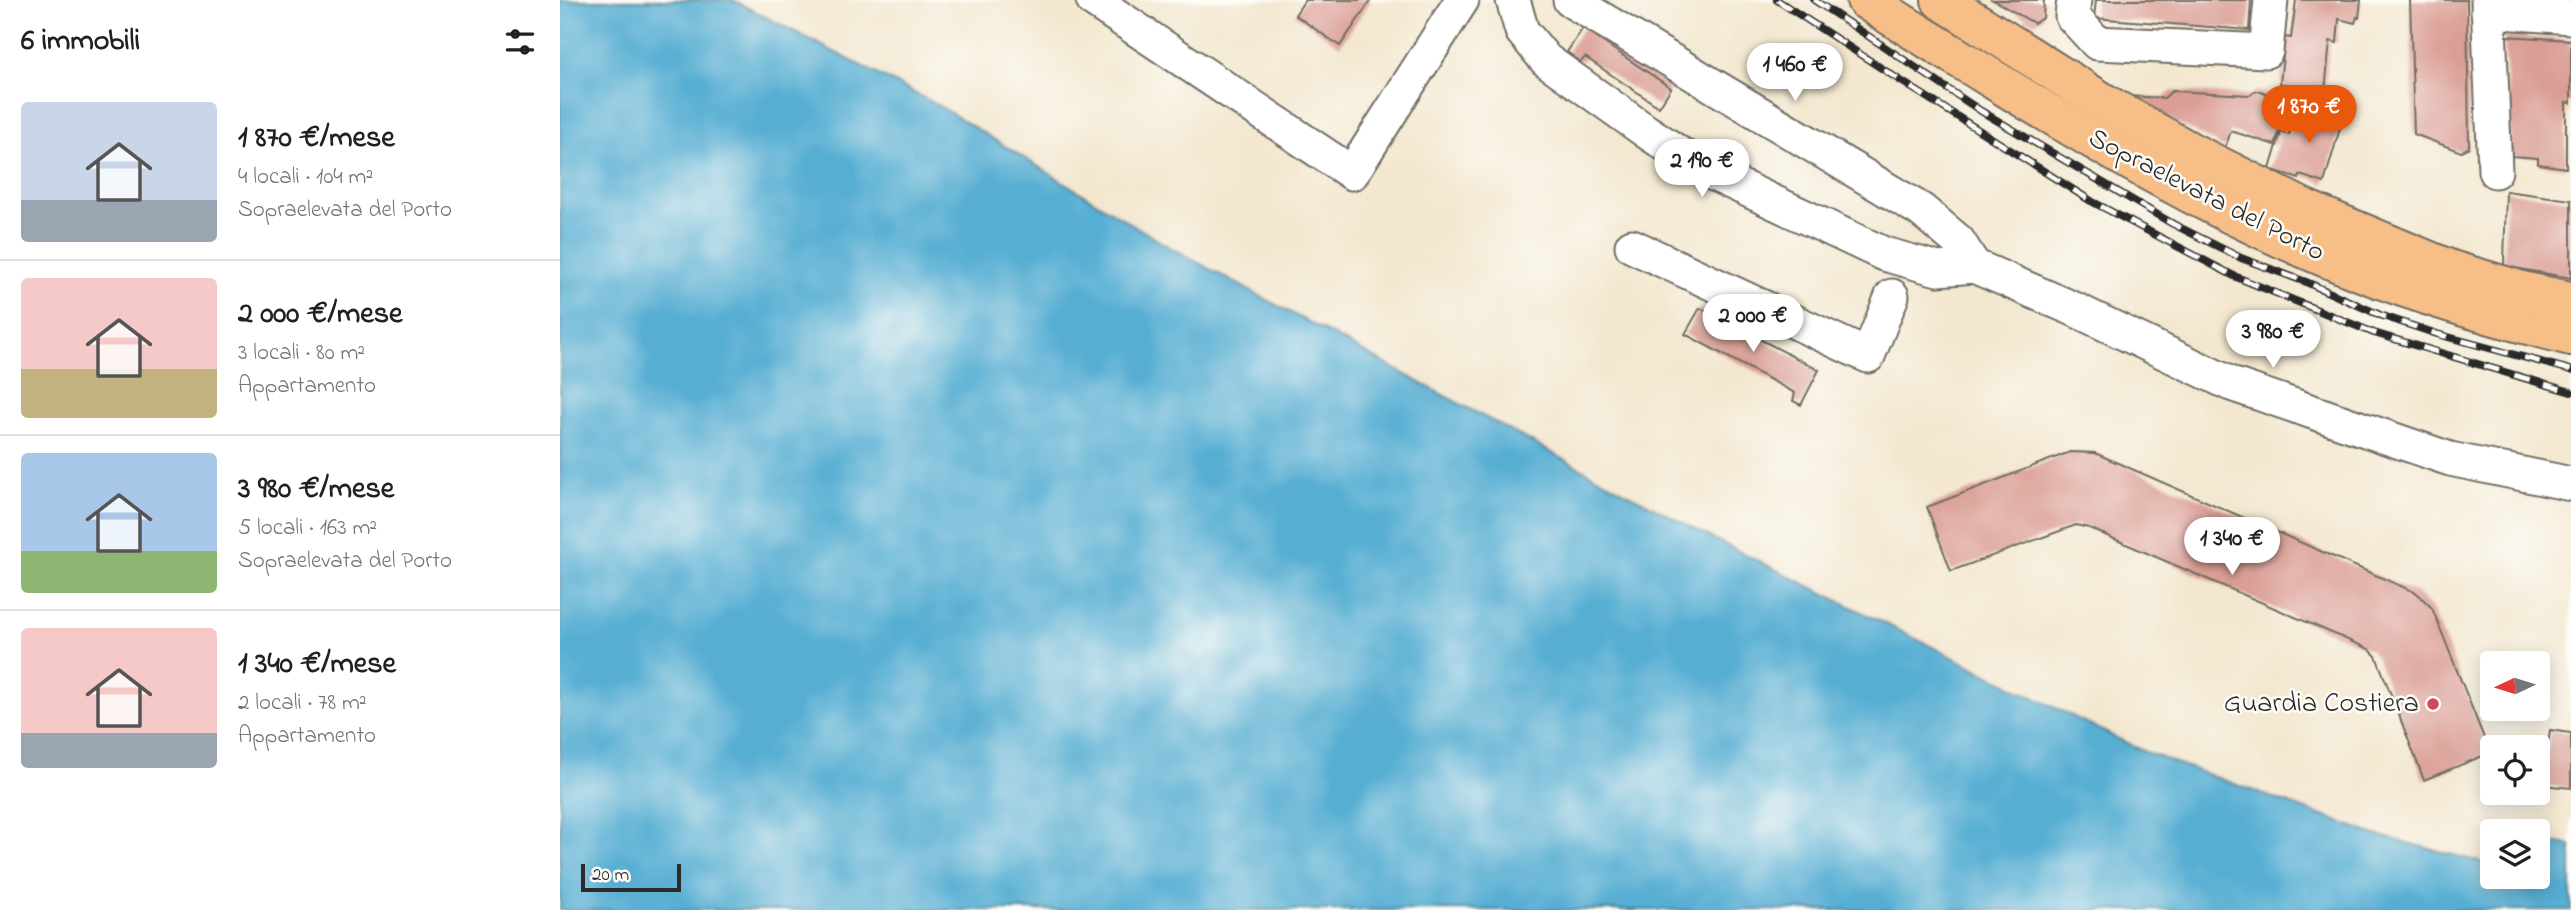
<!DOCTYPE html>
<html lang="it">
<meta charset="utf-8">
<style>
:root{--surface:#fff;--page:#f6f6f6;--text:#202124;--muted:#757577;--line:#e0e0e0;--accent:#ea580c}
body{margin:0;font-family:"Indie Flower",sans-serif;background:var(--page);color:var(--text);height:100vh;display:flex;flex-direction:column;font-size:26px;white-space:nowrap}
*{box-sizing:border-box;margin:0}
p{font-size:23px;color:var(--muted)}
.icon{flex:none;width:38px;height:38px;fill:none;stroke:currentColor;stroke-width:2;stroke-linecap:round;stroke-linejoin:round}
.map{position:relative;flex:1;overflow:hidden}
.drawer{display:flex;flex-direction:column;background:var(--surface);width:560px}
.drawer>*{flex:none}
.needle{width:46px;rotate:266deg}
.controls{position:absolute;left:1920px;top:651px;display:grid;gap:14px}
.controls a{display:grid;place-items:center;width:70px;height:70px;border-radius:7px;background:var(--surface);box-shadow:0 4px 18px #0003;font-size:35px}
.scale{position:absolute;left:21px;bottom:18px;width:100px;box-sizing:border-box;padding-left:7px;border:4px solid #2b2b2b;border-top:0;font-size:19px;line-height:24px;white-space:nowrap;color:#2b2b2b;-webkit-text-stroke:5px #fdfcf7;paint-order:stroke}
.price{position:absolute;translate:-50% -60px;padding:0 16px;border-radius:24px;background:#fff;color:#222;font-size:23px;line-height:46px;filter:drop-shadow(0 2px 4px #0008)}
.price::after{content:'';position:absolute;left:50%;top:42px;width:21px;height:16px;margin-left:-10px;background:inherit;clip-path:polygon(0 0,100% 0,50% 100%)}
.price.current{background:var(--accent);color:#fff}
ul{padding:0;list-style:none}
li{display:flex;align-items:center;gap:21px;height:175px;padding:0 21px}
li+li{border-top:2px solid var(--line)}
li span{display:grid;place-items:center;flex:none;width:196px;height:140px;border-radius:7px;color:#555}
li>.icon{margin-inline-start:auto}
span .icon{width:84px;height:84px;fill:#fffc;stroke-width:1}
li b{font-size:30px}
h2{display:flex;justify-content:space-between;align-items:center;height:84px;padding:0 21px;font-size:30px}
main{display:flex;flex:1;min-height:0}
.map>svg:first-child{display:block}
.water{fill:#56aed3;stroke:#406c7f;stroke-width:2}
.building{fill:#da9e94}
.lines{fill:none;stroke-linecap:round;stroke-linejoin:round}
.minor-casing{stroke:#716d64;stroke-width:37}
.major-casing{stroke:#716d64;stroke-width:42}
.minor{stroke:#fff;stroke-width:33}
.major{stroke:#f7be87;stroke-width:38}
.rail-casing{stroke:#2b2b2b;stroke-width:8}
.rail{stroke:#fdfcf7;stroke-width:5;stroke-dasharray:16;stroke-linecap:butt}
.poi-dot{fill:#d1495b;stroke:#fdfcf7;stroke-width:2.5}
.labels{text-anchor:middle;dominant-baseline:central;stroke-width:5;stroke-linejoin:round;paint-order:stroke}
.street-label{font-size:28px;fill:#2b2b2b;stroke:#fdfcf7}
.poi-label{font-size:28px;fill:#2b2b2b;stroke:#fdfcf7;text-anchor:end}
</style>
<main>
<section class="drawer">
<h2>6 immobili<svg class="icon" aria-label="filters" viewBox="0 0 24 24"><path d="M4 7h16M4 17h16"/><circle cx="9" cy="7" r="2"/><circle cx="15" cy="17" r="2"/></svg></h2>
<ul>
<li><span style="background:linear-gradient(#c9d6e8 70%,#9aa5b1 0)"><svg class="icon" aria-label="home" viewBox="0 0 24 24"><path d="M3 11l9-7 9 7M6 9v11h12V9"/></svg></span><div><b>1 870 €/mese</b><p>4 locali · 104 m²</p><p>Sopraelevata del Porto</p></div></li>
<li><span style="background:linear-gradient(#f6c9c9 65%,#c2b280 0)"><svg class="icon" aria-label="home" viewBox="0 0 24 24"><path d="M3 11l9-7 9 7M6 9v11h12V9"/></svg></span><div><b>2 000 €/mese</b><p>3 locali · 80 m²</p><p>Appartamento</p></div></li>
<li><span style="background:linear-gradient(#a9c7e8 70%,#8fb573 0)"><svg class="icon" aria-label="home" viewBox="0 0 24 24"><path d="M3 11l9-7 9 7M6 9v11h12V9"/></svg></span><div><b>3 980 €/mese</b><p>5 locali · 163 m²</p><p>Sopraelevata del Porto</p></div></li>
<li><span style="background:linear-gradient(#f6c9c9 75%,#9aa5b1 0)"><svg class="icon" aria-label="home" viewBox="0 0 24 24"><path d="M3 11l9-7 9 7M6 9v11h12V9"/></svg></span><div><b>1 340 €/mese</b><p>2 locali · 78 m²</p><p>Appartamento</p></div></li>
</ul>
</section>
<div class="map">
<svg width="2011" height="910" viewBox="0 0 2011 910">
<rect width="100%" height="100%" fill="#fdfcf7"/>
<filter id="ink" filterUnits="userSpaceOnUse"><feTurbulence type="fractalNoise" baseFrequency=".0143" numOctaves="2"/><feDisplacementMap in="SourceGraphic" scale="14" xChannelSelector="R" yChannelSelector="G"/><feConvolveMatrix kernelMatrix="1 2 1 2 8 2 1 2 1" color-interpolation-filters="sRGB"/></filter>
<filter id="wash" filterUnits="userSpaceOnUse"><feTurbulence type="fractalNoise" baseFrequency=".00686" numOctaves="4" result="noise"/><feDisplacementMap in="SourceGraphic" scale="28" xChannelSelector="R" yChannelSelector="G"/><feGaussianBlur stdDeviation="1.57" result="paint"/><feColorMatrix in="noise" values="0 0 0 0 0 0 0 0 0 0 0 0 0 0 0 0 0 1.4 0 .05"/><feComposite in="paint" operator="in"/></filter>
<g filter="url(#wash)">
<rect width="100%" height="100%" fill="#f3e7cf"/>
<path class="water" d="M0,0H173L378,105L611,248L883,395L1152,538L1583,751L1813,834L1932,865V877H1978V840L2011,845V910H0Z"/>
<g id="blocks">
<g class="building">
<path d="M745,0H811L780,46L735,15Z"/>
<path d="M1433,0H1484L1483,18L1474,23Z"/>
<path d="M1536,0H1691L1689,30L1534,18Z"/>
<path d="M1736,0H1801L1799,18L1797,17L1795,23L1779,19L1777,43L1770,41L1765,91L1761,90L1760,100L1724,91L1725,85L1720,83L1725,37L1731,38Z"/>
<path d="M1850,0H1907L1909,147L1901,152L1854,134Z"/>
<path d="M1027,22L1041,32L1037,38L1111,88L1099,107L1025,57L1021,62L1007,52Z"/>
<path d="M1944,36L2011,40V103L2006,102V168L1978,164V158L1952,156Z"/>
<path d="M1612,91L1690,95L1695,91H1701L1711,96L1722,93L1730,96L1715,145L1671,131L1665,148L1566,96L1604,98Z"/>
<path d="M1760,104L1785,111L1764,183L1740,175L1739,179L1710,169L1721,132L1729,135L1735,116L1755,122Z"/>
<path d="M1946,191L2011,200V278L1944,266Z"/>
<path d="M1140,308L1259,370L1241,405L1233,401L1235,393L1125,334Z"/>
<path d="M1510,452L1535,453L1857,593L1872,608L1930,753L1864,780L1816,656L1809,649L1529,528L1516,525L1391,571L1367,507Z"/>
<path d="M1990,730L2011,733V788L1983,785Z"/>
</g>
</g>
</g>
<g filter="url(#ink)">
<use href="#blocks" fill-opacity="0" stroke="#716d64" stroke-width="2"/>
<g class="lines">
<defs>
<g id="minor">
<path d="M533,0L792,173L902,0"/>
<path d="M953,0L962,31L986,60L1087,132L1141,168L1324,254L1378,269L1414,266L1514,309L1671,384L1890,459L2011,484"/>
<path d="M1010,0L1361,210L1398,241L1414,266"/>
<path d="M1514,0L1512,16L1537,43L1706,51L1711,0"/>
<path d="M1928,0L1935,171"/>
<path d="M1928,11L2011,17"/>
<path d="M1072,246L1308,356L1332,296"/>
</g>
<g id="major">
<path d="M1306,0C1344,25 1384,49 1423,73C1534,142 1647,208 1769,259C1846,291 1929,316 2011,336"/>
<path d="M1381,0L1544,103L1631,152L1745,209L1891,270L1962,291L2011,301"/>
</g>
</defs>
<use href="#minor" class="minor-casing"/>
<use href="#major" class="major-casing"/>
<use href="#minor" class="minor"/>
<use href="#major" class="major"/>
<defs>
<g id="rail">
<path d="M1217,0L1341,81L1531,201L1674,276L1814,333L2011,392"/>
<path d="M1254,0L1421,111L1613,224L1681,258L1746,282L1820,315L1877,334L2011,370"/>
</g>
</defs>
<use href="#rail" class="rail-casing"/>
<use href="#rail" class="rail"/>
</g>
</g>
<circle class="poi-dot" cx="1873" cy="704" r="7"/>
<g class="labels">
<g class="street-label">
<text transform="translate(1646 196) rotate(27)">Sopraelevata del Porto</text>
</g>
<g class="poi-label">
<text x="1859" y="704">Guardia Costiera</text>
</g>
</g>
</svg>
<div class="controls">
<a><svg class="needle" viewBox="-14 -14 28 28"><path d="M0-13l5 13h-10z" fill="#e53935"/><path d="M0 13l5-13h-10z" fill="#757577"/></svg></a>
<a><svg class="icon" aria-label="locate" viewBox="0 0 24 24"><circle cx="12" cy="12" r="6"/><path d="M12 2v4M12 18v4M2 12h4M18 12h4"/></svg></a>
<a><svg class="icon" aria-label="layers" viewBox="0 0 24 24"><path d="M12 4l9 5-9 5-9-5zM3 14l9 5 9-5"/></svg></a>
</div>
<div class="scale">20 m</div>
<b class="price" style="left:1235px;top:103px">1 460 €</b>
<b class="price current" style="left:1749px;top:145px">1 870 €</b>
<b class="price" style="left:1142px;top:199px">2 190 €</b>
<b class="price" style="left:1193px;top:354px">2 000 €</b>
<b class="price" style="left:1713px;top:370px">3 980 €</b>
<b class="price" style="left:1672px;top:577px">1 340 €</b>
</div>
</main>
